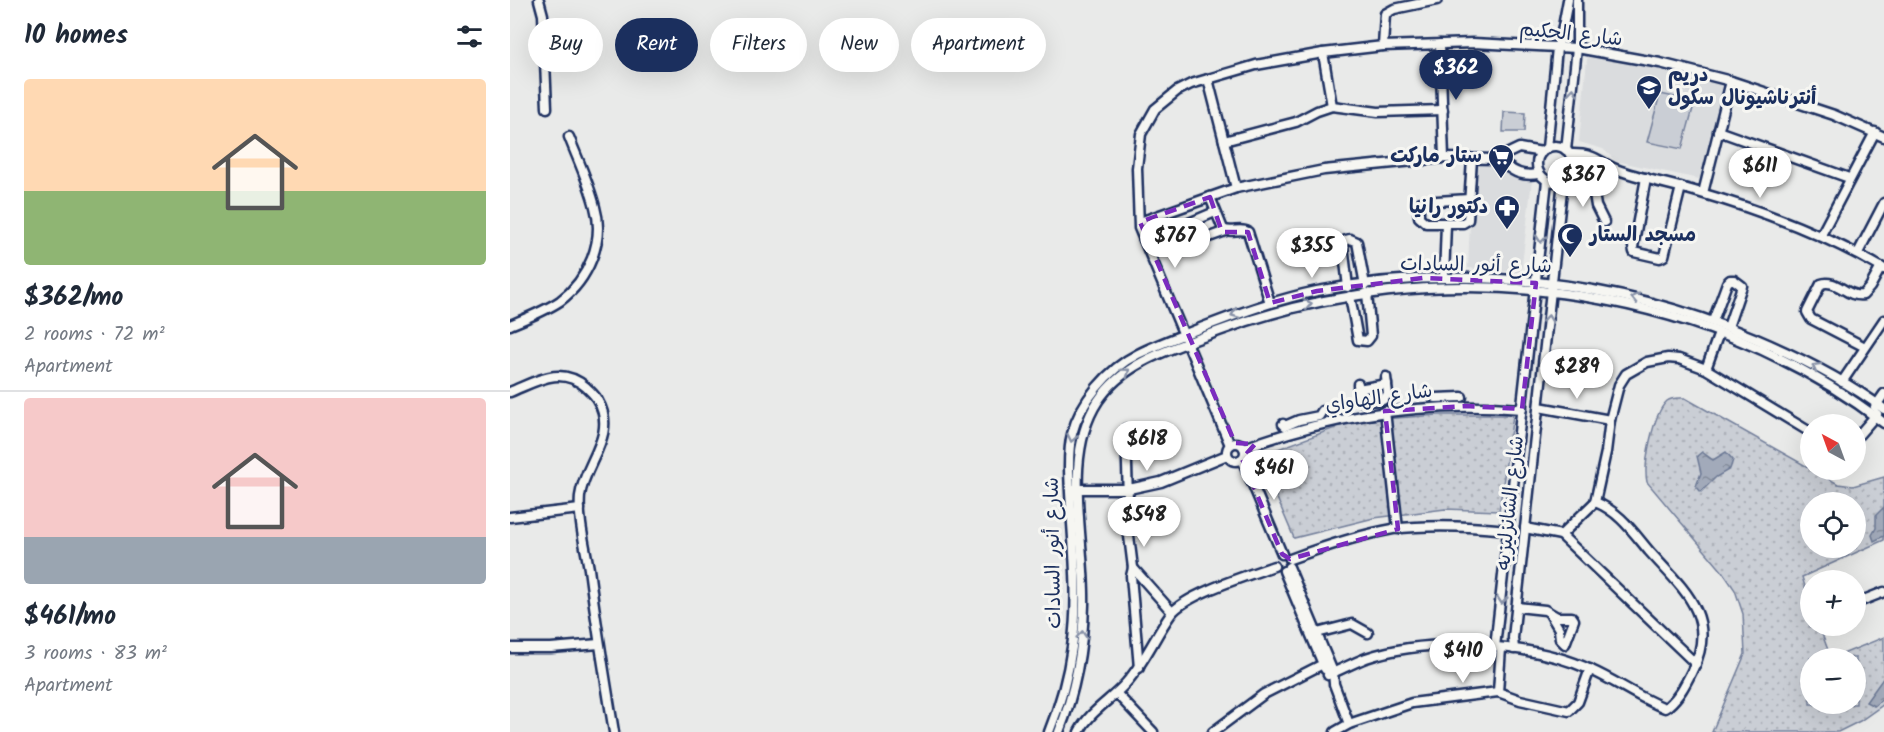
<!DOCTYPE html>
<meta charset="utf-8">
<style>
:root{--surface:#fff;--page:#f6f6f7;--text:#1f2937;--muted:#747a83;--line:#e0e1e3;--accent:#1b2f5e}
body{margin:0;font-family:Kalam,"Playpen Sans Arabic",sans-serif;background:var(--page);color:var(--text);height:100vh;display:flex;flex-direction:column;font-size:22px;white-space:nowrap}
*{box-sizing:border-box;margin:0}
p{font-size:20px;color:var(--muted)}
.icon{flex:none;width:33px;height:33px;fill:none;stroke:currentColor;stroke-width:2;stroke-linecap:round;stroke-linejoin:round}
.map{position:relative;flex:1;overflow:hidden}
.details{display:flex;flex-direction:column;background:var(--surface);width:510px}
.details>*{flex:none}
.guide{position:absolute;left:18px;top:18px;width:570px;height:54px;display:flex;gap:12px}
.needle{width:39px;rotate:319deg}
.buttons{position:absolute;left:1290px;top:414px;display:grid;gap:12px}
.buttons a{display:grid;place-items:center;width:66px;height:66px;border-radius:50%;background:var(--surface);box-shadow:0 6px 24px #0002;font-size:30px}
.price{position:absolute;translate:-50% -51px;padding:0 14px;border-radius:21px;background:#fff;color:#222;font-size:20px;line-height:39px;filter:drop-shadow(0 2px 3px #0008)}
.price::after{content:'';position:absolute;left:50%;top:36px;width:18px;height:14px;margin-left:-9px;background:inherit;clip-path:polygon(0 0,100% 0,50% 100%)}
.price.current{background:var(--accent);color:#fff}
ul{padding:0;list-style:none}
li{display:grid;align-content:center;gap:12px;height:318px;padding:0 24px}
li+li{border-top:2px solid var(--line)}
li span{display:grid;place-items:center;height:186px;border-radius:6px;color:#555}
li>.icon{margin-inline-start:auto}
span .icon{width:108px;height:108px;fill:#fffc;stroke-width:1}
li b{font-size:26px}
h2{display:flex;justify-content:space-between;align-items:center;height:72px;padding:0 24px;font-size:26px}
.tag{padding:0 21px;border-radius:27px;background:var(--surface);box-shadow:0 6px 24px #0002;font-size:21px;line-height:54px}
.tag.current{background:var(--accent);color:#fff}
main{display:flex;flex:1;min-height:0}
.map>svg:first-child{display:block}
.built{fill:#dadcde}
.grass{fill:url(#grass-dots);stroke:#727e9a;stroke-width:1.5;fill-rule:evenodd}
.garden{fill:#caced5;stroke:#727e9a;stroke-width:1.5}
.water{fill:url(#water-ripples);stroke:#6c7995;stroke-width:1.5}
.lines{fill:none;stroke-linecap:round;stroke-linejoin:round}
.minor-casing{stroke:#1b2f5e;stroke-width:13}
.minor{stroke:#f6f6f2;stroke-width:8}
.oneway{stroke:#8892a8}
.marked{fill:none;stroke:#7b2cbf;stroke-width:4.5;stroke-dasharray:12 8;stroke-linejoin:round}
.labels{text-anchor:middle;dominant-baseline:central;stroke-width:6;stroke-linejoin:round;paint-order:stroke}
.street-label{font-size:20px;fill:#1b2f5e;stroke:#f6f6f2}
.poi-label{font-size:20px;font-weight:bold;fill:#1b2f5e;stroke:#f6f6f2;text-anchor:start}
</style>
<main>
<section class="details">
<h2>10 homes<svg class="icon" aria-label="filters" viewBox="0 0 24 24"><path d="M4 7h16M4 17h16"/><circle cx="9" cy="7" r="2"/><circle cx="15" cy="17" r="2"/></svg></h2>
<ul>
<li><span style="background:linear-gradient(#ffd9b3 60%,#8fb573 0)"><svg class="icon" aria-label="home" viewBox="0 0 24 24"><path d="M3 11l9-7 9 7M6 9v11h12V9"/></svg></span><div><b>$362/mo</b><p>2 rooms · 72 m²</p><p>Apartment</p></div></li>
<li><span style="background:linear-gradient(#f6c9c9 75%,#9aa5b1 0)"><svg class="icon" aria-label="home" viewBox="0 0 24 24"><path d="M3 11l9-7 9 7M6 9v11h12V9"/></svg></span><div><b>$461/mo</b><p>3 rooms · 83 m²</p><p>Apartment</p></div></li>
</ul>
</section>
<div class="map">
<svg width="1374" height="732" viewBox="0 0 1374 732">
<defs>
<pattern id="grass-dots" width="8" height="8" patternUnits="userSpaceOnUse" patternTransform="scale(1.5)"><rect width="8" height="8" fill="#caced5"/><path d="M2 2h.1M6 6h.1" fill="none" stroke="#adb1b9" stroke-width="1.8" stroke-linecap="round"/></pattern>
<pattern id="water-ripples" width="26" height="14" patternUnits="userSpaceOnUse" patternTransform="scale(1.5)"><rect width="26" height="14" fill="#a2aaba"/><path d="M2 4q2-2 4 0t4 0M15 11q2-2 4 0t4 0" fill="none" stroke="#838b9a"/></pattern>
</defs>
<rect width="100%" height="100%" fill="#e9eae9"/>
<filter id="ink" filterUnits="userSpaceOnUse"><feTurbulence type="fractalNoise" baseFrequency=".0167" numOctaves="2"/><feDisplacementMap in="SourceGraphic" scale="12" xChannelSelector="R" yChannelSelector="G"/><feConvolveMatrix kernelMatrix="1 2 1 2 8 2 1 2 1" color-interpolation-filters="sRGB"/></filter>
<g filter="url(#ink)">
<g class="built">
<path d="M1079,57L1114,59L1211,82L1213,85L1191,177L1189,179L1106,161L1093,149L1069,142L1077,59Z"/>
<path d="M955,157L978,160L991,172L1019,176L1022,180L1011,273L958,268L960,222L954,220Z"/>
</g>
<g class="grass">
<path d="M1175,398L1328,484L1343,486L1374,477V540L1292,577L1300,602V626H1309L1321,658H1300V704H1346V658H1323L1374,637V704L1350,721L1328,732H1202L1235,654L1233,614L1225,590L1212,571L1137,482C1133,465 1143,414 1157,401C1162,397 1169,398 1175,398ZM1300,502H1346V548H1300Z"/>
<path d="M928,415H1003L989,511L935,509L864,518L784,538L749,456L844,421Z"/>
</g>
<g class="garden">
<path d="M1150,94L1185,101L1172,149L1137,142Z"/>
<path d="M994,112L1015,113L1014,132H993Z"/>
</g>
<g class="water">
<path d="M1192,452L1203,460L1216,452L1223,460L1220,469L1206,477L1191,492L1186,486L1191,473L1187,456Z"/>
<path d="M1374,507V536L1364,541L1362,535L1366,528V515Z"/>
<path d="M1374,677V698L1364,706L1356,702Z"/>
</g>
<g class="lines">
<defs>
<g id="minor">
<path d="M29,0L33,15L37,108"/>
<path d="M930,44L934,158"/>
<path d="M873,46L875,14L884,9L927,0"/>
<path d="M813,53L822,106"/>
<path d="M698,79L726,188"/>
<path d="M1208,131L1339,178"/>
<path d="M714,141L786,122L807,111L822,106L868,112L933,110"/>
<circle cx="1045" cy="164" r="18"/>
<path d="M1037,148L1047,48L1052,32L1058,0"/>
<path d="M1056,150L1067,48V0"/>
<path d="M1060,154C1088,153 1089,164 1111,171C1137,180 1165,185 1191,193C1253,211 1318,236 1374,269"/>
<path d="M986,159C1003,170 1007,177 1029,174"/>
<path d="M1058,177L1080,181L1109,171"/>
<path d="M1136,178L1123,247L1124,252L1150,258L1154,256L1171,187"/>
<path d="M1082,181L1086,206L1094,222"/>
<path d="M1193,193L1221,81"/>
<path d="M700,197L713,229C721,234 730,227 738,232L760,303"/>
<path d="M959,199L911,202L909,205V217L916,223H953L958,220L962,159"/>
<path d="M705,212L679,223L677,228L682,239L688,241L716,231"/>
<path d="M630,222L726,188L814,170L934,158L986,159L1009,148L1032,152"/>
<path d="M1311,235L1365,132"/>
<path d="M1348,253L1374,203"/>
<path d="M934,278L936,224"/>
<path d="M838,287L833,245L836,240L840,239L847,242L855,285"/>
<path d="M840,296L848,340L857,341L861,336L857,293"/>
<path d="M1203,321L1217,283L1220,280H1224L1232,286L1218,327"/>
<path d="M0,325C17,318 35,311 50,301C78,280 95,241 85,207C79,183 68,160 59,137"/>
<path d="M1355,347L1301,319L1297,312L1311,284C1326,278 1337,298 1353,295L1360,287L1371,267"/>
<path d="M1196,369L1209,333"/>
<path d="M1332,382L1374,320"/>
<path d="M848,384L849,398L852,401L873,400L878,394L876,377"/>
<path d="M848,389L877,384"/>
<path d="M0,392C27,381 50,365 76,387C81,392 85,395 88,401C108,435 74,463 70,496C68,520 75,545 79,569C86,623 95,678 104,732"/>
<path d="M926,398L952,397"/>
<path d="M1029,407L1100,420"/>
<path d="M1365,407L1374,394"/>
<path d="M875,411L888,529"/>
<path d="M773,424L775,426L789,420L809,416L812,411"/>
<path d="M616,429L619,536L623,568L621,576L629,668"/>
<path d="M1346,438L1367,414"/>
<circle cx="726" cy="452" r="9"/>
<path d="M720,445L629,228L627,168L631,134L645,109L667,91L681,84L746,65L813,53L873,46L963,43L1067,48L1150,63L1221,81L1324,115L1374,137"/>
<path d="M734,448C825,414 916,401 1012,409"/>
<path d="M732,459L772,554"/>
<path d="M564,489H619L651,482L717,455"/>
<path d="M0,517L70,509"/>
<path d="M1015,528L1051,535L1085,502L1096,452L1100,420L1109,385L1116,374L1137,362L1158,358L1169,359L1196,369L1300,432"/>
<path d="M1051,535L1186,664"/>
<path d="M780,559C813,547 848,535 883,529C921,524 960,526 999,530"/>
<path d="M779,567L823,672L824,684L839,724"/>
<path d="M623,568L662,612"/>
<path d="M774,571L815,669"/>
<path d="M1346,603L1374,592"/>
<path d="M1007,607L1035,610L1047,617H1062L1064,620L1055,644L1050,639L1049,629L1040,614"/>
<path d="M807,633L842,624L858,633"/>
<path d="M985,647L1037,181"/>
<path d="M0,648H41L89,644"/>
<path d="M1004,649L1003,638L1053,181"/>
<path d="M818,675C830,670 843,663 856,658C918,637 1022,642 1081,670C1106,681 1129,698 1155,708L1158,706C1170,696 1176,683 1183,669C1209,616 1171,587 1139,551C1123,532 1109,511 1085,502"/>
<path d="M988,692L991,648"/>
<path d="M607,694L643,732"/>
<path d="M539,732C550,705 558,676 562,647C571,588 560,526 559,467C559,456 559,445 562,434C570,402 598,369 628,354C646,345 665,338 683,331C724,315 764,300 807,291C954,263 1107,280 1244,338C1289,357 1335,380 1374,409"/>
<path d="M549,732C565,692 573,648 574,605C576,541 551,457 588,401C615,360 665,348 709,331C924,250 1189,281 1374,423"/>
<path d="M569,732C580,711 601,700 616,683C635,662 645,636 661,614C676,594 739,575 764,566"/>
<path d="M703,732L754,694L813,664"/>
<path d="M825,732L839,724L902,703L988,692L1010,700L1059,711L1068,702L1080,669"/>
</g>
</defs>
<use href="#minor" class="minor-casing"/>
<use href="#minor" class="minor"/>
</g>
<defs><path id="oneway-chevron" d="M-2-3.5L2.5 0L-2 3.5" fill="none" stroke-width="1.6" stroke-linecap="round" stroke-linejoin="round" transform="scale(1.5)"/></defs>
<g class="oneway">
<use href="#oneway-chevron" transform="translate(1063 92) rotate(-84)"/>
<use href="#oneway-chevron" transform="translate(1031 239) rotate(96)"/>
<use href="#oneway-chevron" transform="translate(1125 298) rotate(-167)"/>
<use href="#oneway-chevron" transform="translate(798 304) rotate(-12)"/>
<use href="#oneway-chevron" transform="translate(725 314) rotate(159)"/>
<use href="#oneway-chevron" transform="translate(1038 319) rotate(-84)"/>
<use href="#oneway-chevron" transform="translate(1306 367) rotate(-151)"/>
<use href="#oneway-chevron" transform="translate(616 372) rotate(-37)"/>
<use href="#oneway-chevron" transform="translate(562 438) rotate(102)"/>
<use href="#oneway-chevron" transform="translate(992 600) rotate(96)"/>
<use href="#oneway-chevron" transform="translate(572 635) rotate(-85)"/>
</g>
</g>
<path class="marked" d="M700,197L712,232H738L760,303L807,291L913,278L1026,283L1012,409L956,406L875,411L888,529L780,559L772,554L732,459L745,444L725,443L630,222Z"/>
<defs>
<symbol id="school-pin" viewBox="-11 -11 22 30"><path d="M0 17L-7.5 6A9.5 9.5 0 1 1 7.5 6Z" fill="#1b2f5e" stroke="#f6f6f2"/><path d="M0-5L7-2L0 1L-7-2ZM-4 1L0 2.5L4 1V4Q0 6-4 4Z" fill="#fff"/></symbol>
<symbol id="supermarket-pin" viewBox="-11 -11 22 30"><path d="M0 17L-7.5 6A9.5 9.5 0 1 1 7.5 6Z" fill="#1b2f5e" stroke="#f6f6f2"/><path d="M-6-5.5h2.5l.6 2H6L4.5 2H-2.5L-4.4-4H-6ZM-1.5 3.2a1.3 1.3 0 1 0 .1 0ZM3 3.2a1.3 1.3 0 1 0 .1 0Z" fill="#fff"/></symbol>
<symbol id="pharmacy-pin" viewBox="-11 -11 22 30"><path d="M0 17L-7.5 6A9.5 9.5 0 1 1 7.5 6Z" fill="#1b2f5e" stroke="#f6f6f2"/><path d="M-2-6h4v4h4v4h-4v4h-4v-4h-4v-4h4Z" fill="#fff"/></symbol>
<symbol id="mosque-pin" viewBox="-11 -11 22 30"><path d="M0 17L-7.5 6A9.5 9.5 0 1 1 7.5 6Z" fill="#1b2f5e" stroke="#f6f6f2"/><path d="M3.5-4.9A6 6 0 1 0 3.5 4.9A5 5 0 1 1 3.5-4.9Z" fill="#fff"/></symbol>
</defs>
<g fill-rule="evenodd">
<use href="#school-pin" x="1124" y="73" width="30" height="40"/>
<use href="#supermarket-pin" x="976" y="142" width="30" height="40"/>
<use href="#pharmacy-pin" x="982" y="193" width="30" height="40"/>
<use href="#mosque-pin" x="1045" y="221" width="30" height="40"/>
</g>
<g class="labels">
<g class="street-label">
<text transform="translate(1061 35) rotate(6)">شارع الحكيم</text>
<text transform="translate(966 266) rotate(1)">شارع أنور السادات</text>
<text transform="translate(869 399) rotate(-8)">شارع الهاواي</text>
<text transform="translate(1001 503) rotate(-84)">شارع الشانزليزيه</text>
<text transform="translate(544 553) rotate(-91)">شارع أنور السادات</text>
</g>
<g class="poi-label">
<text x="1158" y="76">دريم<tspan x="1158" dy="23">أنترناشيونال سكول</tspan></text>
<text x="972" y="157" text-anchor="end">ستار ماركت</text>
<text x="978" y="208" text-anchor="end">دكتور رانيا</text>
<text x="1080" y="236">مسجد الستار</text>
</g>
</g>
</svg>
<div class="buttons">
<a><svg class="needle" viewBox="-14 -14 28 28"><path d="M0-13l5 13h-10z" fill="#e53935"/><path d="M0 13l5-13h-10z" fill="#747a83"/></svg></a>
<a><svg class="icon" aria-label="locate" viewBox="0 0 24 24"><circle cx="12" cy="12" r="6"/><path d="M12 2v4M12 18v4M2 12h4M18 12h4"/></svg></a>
<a>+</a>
<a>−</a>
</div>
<b class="price current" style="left:946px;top:101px">$362</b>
<b class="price" style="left:1250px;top:199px">$611</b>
<b class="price" style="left:1073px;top:208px">$367</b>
<b class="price" style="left:665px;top:269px">$767</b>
<b class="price" style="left:802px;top:279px">$355</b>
<b class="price" style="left:1067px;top:400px">$289</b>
<b class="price" style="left:637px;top:472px">$618</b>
<b class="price" style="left:764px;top:501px">$461</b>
<b class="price" style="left:634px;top:548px">$548</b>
<b class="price" style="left:953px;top:684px">$410</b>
<div class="guide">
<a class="tag">Buy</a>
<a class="tag current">Rent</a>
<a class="tag">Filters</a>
<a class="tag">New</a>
<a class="tag">Apartment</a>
</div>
</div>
</main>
